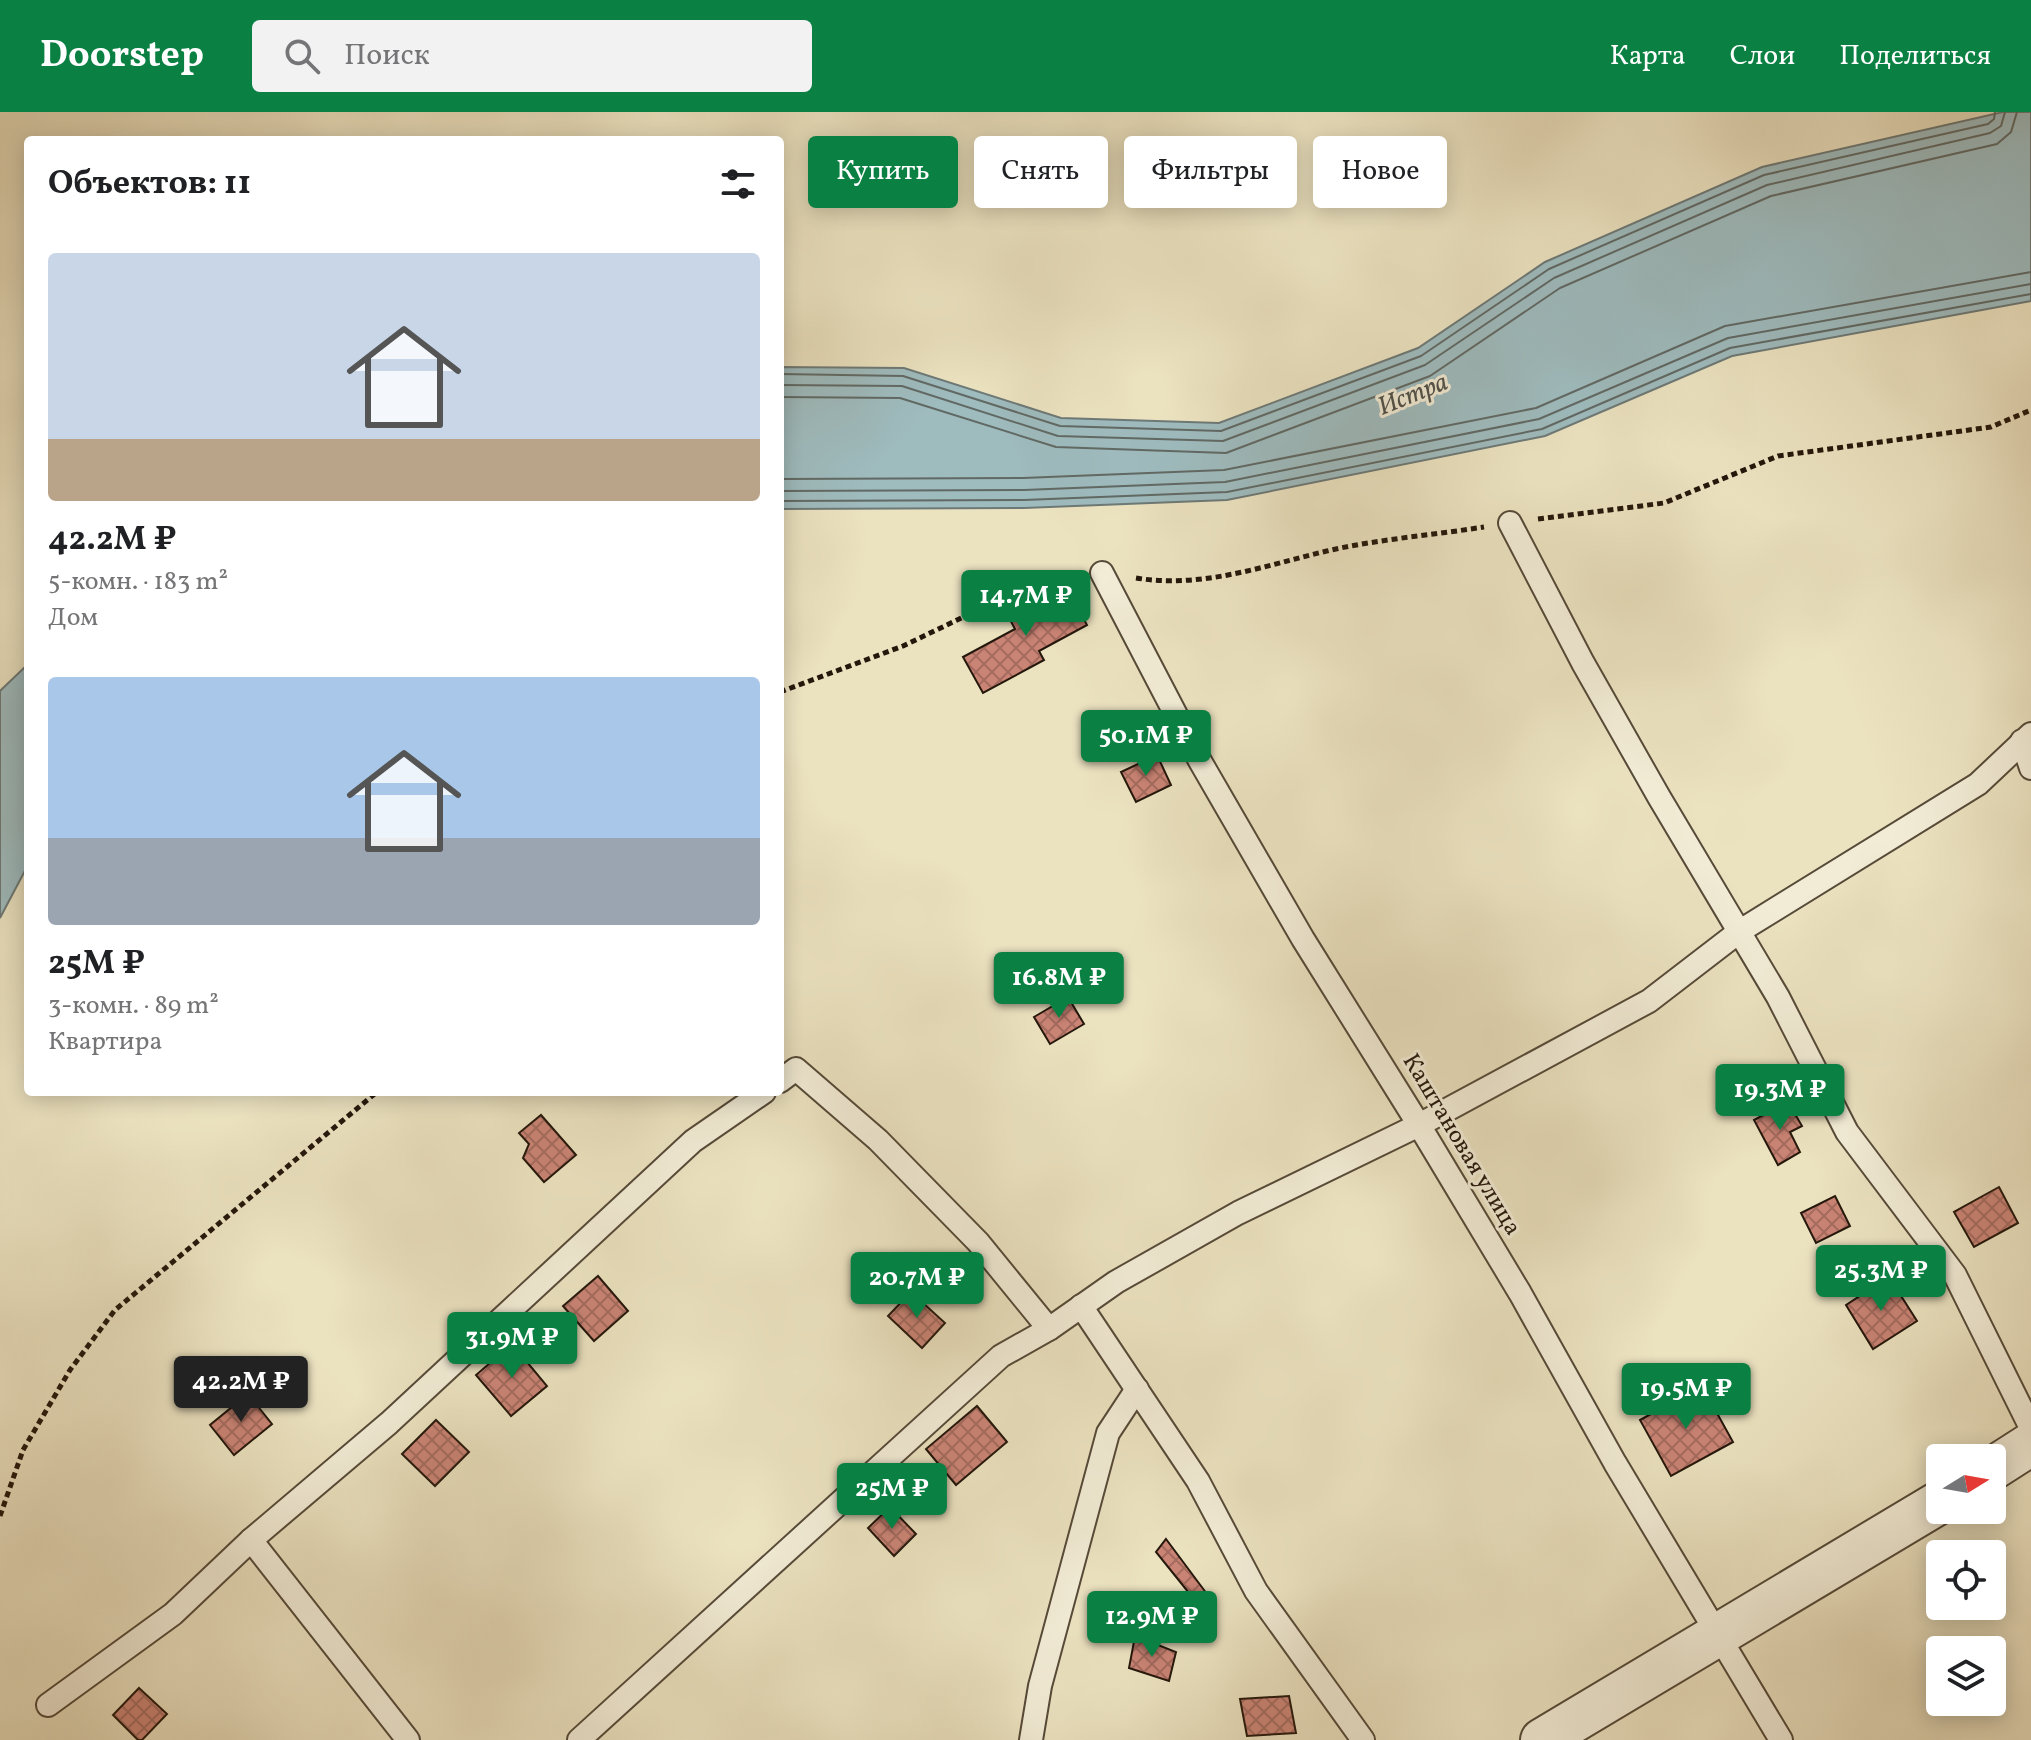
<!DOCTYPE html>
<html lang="ru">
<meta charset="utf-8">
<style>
:root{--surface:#fff;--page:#f2f2f2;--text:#202124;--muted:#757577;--accent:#0b8043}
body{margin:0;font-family:Vollkorn,serif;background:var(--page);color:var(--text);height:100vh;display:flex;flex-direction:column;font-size:30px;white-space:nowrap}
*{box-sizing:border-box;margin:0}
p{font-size:26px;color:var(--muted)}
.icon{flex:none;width:44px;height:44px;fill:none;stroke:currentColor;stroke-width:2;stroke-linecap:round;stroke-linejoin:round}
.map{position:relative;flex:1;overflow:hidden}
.details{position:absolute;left:24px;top:24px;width:760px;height:960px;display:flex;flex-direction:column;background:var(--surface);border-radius:8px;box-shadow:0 4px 20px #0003}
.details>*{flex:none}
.banner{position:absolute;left:808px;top:24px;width:760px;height:72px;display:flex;gap:16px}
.needle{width:52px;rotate:79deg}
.fabs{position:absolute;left:1926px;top:1332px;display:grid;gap:16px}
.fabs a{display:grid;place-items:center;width:80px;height:80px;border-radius:8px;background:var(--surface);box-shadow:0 4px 20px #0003;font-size:40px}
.price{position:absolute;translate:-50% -68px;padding:0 18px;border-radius:8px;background:var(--accent);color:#fff;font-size:26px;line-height:52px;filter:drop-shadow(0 2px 4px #0008)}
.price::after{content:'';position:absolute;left:50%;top:48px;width:24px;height:18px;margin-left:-12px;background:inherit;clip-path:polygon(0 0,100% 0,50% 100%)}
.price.current{background:#222;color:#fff}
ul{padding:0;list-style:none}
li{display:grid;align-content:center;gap:16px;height:424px;padding:0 24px}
li span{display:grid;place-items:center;height:248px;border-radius:8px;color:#555}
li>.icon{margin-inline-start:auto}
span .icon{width:144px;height:144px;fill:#fffc;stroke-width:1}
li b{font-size:34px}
h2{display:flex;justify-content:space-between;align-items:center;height:96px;padding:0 24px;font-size:34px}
.chip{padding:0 28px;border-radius:8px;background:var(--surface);box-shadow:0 4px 20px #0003;font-size:28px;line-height:72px}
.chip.current{background:var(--accent);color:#fff}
header{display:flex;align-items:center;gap:48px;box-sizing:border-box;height:112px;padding:0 40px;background:var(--accent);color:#fff}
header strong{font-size:38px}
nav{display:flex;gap:44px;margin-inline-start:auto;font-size:28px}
.search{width:560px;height:72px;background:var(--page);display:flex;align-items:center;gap:20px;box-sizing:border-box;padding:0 28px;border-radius:8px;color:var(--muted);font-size:30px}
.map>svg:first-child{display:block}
.water{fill:#9ebbbe;stroke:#6d7976;stroke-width:2}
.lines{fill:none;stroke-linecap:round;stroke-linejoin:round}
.shore{stroke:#616964;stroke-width:2}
.building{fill:url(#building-cross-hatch);stroke:#24170b;stroke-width:2}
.lane-casing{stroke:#564a38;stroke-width:26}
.street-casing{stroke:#564a38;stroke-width:46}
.path{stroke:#24170b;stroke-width:5;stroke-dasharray:6 4;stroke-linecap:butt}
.lane{stroke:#f2ecd6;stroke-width:22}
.street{stroke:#f2ecd6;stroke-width:42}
.labels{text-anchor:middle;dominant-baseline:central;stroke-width:6;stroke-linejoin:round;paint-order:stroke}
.street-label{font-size:24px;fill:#24170b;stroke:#f2ecd6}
.water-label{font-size:26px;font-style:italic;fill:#4f504a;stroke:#f2ecd6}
</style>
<header>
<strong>Doorstep</strong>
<div class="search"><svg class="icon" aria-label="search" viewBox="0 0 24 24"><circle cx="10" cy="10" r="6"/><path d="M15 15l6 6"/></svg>Поиск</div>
<nav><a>Карта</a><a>Слои</a><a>Поделиться</a></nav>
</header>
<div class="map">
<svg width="2031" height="1628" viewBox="0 0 2031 1628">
<defs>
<pattern id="building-cross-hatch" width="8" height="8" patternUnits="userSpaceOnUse" patternTransform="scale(2)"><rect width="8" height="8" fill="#ca8475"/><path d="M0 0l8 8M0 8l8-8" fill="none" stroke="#a46b5e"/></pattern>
</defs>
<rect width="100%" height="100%" fill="#ebe2c0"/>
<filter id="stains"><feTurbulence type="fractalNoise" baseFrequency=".0025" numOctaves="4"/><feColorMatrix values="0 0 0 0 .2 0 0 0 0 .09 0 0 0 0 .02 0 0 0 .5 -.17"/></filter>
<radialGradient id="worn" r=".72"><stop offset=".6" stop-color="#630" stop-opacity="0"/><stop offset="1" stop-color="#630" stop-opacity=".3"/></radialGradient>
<g class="water">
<path d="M2003,0H2031V189L1732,244L1545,324L1227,388L1024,396L780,397V255L904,256L1061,306L1219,311L1418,236L1545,150L1762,55Z"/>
<path d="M28,552V753L0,806V579Z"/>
</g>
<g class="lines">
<g class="shore">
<path d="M780,262L903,264L1060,314L1221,319L1421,244L1549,157L1764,63L1988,12L1994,7L1995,0"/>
<path d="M780,273L902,274L1058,324L1223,329L1425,253L1554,166L1767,73L1990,21L2001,14L2005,0"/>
<path d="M780,285L900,286L1056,335L1226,341L1430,264L1560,176L1771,84L1997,32L2011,20L2017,0"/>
<path d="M780,367L1023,366L1224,358L1536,296L1725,214L2031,160"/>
<path d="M780,379L1024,378L1225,370L1539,307L1728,226L2031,172"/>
<path d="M780,389L1024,388L1227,380L1542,317L1730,236L2031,182"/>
</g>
</g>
<g class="building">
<path d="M1064,471L1087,513L1039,539L1044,548L983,581L963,545L1015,517L1007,502Z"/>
<path d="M1157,643L1171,673L1136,690L1121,660Z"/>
<path d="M1068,885L1084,912L1050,932L1034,905Z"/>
<path d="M1788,990L1802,1014L1790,1020L1800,1040L1778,1053L1754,1008Z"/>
<path d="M541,1003L576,1043L544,1070L523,1046L529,1032L519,1021Z"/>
<path d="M1999,1075L2018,1111L1974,1135L1954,1100Z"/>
<path d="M1835,1084L1850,1114L1816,1131L1801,1101Z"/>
<path d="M598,1164L628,1199L594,1229L563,1194Z"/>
<path d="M1889,1165L1917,1209L1873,1237L1846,1193Z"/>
<path d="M911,1180L945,1211L922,1236L888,1204Z"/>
<path d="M512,1232L547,1274L511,1304L476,1263Z"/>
<path d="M1702,1274L1733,1330L1671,1364L1640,1308Z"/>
<path d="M248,1282L272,1312L234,1343L210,1313Z"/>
<path d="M977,1294L1007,1330L956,1373L926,1337Z"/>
<path d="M436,1308L469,1340L435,1374L402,1342Z"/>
<path d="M890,1395L916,1422L894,1444L868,1416Z"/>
<path d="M1166,1427L1207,1482L1197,1491L1156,1440Z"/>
<path d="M1135,1524L1176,1540L1169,1569L1129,1556Z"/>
<path d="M139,1576L167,1602L142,1628H138L113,1603Z"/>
<path d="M1289,1584L1296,1621L1247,1624L1240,1587Z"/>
</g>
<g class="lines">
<defs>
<g id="lane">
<path d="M1510,411L1583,551L1659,685L1778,885L1847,1020L1955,1163L2031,1316"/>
<path d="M1102,461L1200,649L1303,827L1419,1013L1520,1181L1615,1351L1781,1628"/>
<path d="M2022,629L2031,656"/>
<path d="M780,969L796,957L878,1028L978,1130L1049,1217"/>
<path d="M1081,1194L1198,1369L1256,1479L1363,1628"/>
<path d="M251,1428L408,1628"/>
<path d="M48,1593L173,1502L251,1428L389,1311L693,1029L764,980"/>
<path d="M579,1628L1001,1244L1049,1217L1116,1170L1238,1101L1419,1013L1649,889L1740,819L1978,672L2031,622"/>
<path d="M1031,1628L1040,1574L1108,1321L1137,1277"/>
</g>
<g id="street">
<path d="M1992,1357L2031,1332"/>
<path d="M1542,1628L1940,1390"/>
</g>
</defs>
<use href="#lane" class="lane-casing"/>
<use href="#street" class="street-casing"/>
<g class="path">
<path d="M1538,407L1664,391L1778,344L1991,315L2031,298"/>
<path d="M1136,466C1203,477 1266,453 1331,438C1381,427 1433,423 1484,415"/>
<path d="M780,580L903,534L1053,462L1074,461"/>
<path d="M0,1404L23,1338L70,1258L115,1198L377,980"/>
</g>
<use href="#lane" class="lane"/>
<use href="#street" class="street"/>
</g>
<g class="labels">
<g class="street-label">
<text transform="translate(1461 1033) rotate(59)">Каштановая улица</text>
</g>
<g class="water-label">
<text transform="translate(1413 283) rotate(-22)">Истра</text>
</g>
</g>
<rect width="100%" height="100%" filter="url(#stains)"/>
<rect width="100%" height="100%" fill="url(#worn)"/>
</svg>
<div class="fabs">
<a><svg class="needle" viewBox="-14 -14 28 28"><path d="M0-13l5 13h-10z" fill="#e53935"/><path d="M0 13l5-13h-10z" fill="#757577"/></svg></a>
<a><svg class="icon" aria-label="locate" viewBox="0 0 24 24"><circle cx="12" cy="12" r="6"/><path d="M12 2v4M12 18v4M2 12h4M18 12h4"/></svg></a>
<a><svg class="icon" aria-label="layers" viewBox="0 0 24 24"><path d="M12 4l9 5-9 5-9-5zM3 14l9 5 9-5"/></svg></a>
</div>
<b class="price" style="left:1026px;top:526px">14.7M ₽</b>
<b class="price" style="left:1146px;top:666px">50.1M ₽</b>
<b class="price" style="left:1059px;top:908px">16.8M ₽</b>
<b class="price" style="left:1780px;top:1020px">19.3M ₽</b>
<b class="price" style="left:1881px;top:1201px">25.3M ₽</b>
<b class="price" style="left:917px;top:1208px">20.7M ₽</b>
<b class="price" style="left:512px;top:1268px">31.9M ₽</b>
<b class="price current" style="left:241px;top:1312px">42.2M ₽</b>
<b class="price" style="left:1686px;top:1319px">19.5M ₽</b>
<b class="price" style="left:892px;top:1419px">25M ₽</b>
<b class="price" style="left:1152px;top:1547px">12.9M ₽</b>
<div class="banner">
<a class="chip current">Купить</a>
<a class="chip">Снять</a>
<a class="chip">Фильтры</a>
<a class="chip">Новое</a>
</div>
<section class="details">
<h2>Объектов: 11<svg class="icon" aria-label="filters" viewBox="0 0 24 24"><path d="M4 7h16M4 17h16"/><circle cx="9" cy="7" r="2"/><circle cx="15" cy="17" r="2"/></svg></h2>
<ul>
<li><span style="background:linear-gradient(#c9d6e8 75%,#b9a48a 0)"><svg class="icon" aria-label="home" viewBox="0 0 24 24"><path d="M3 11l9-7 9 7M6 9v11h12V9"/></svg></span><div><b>42.2M ₽</b><p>5-комн. · 183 m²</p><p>Дом</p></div></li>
<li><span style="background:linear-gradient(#a9c7e8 65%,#9aa5b1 0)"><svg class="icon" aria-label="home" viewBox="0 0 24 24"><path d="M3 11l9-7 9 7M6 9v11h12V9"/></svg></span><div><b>25M ₽</b><p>3-комн. · 89 m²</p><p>Квартира</p></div></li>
</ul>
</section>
</div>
